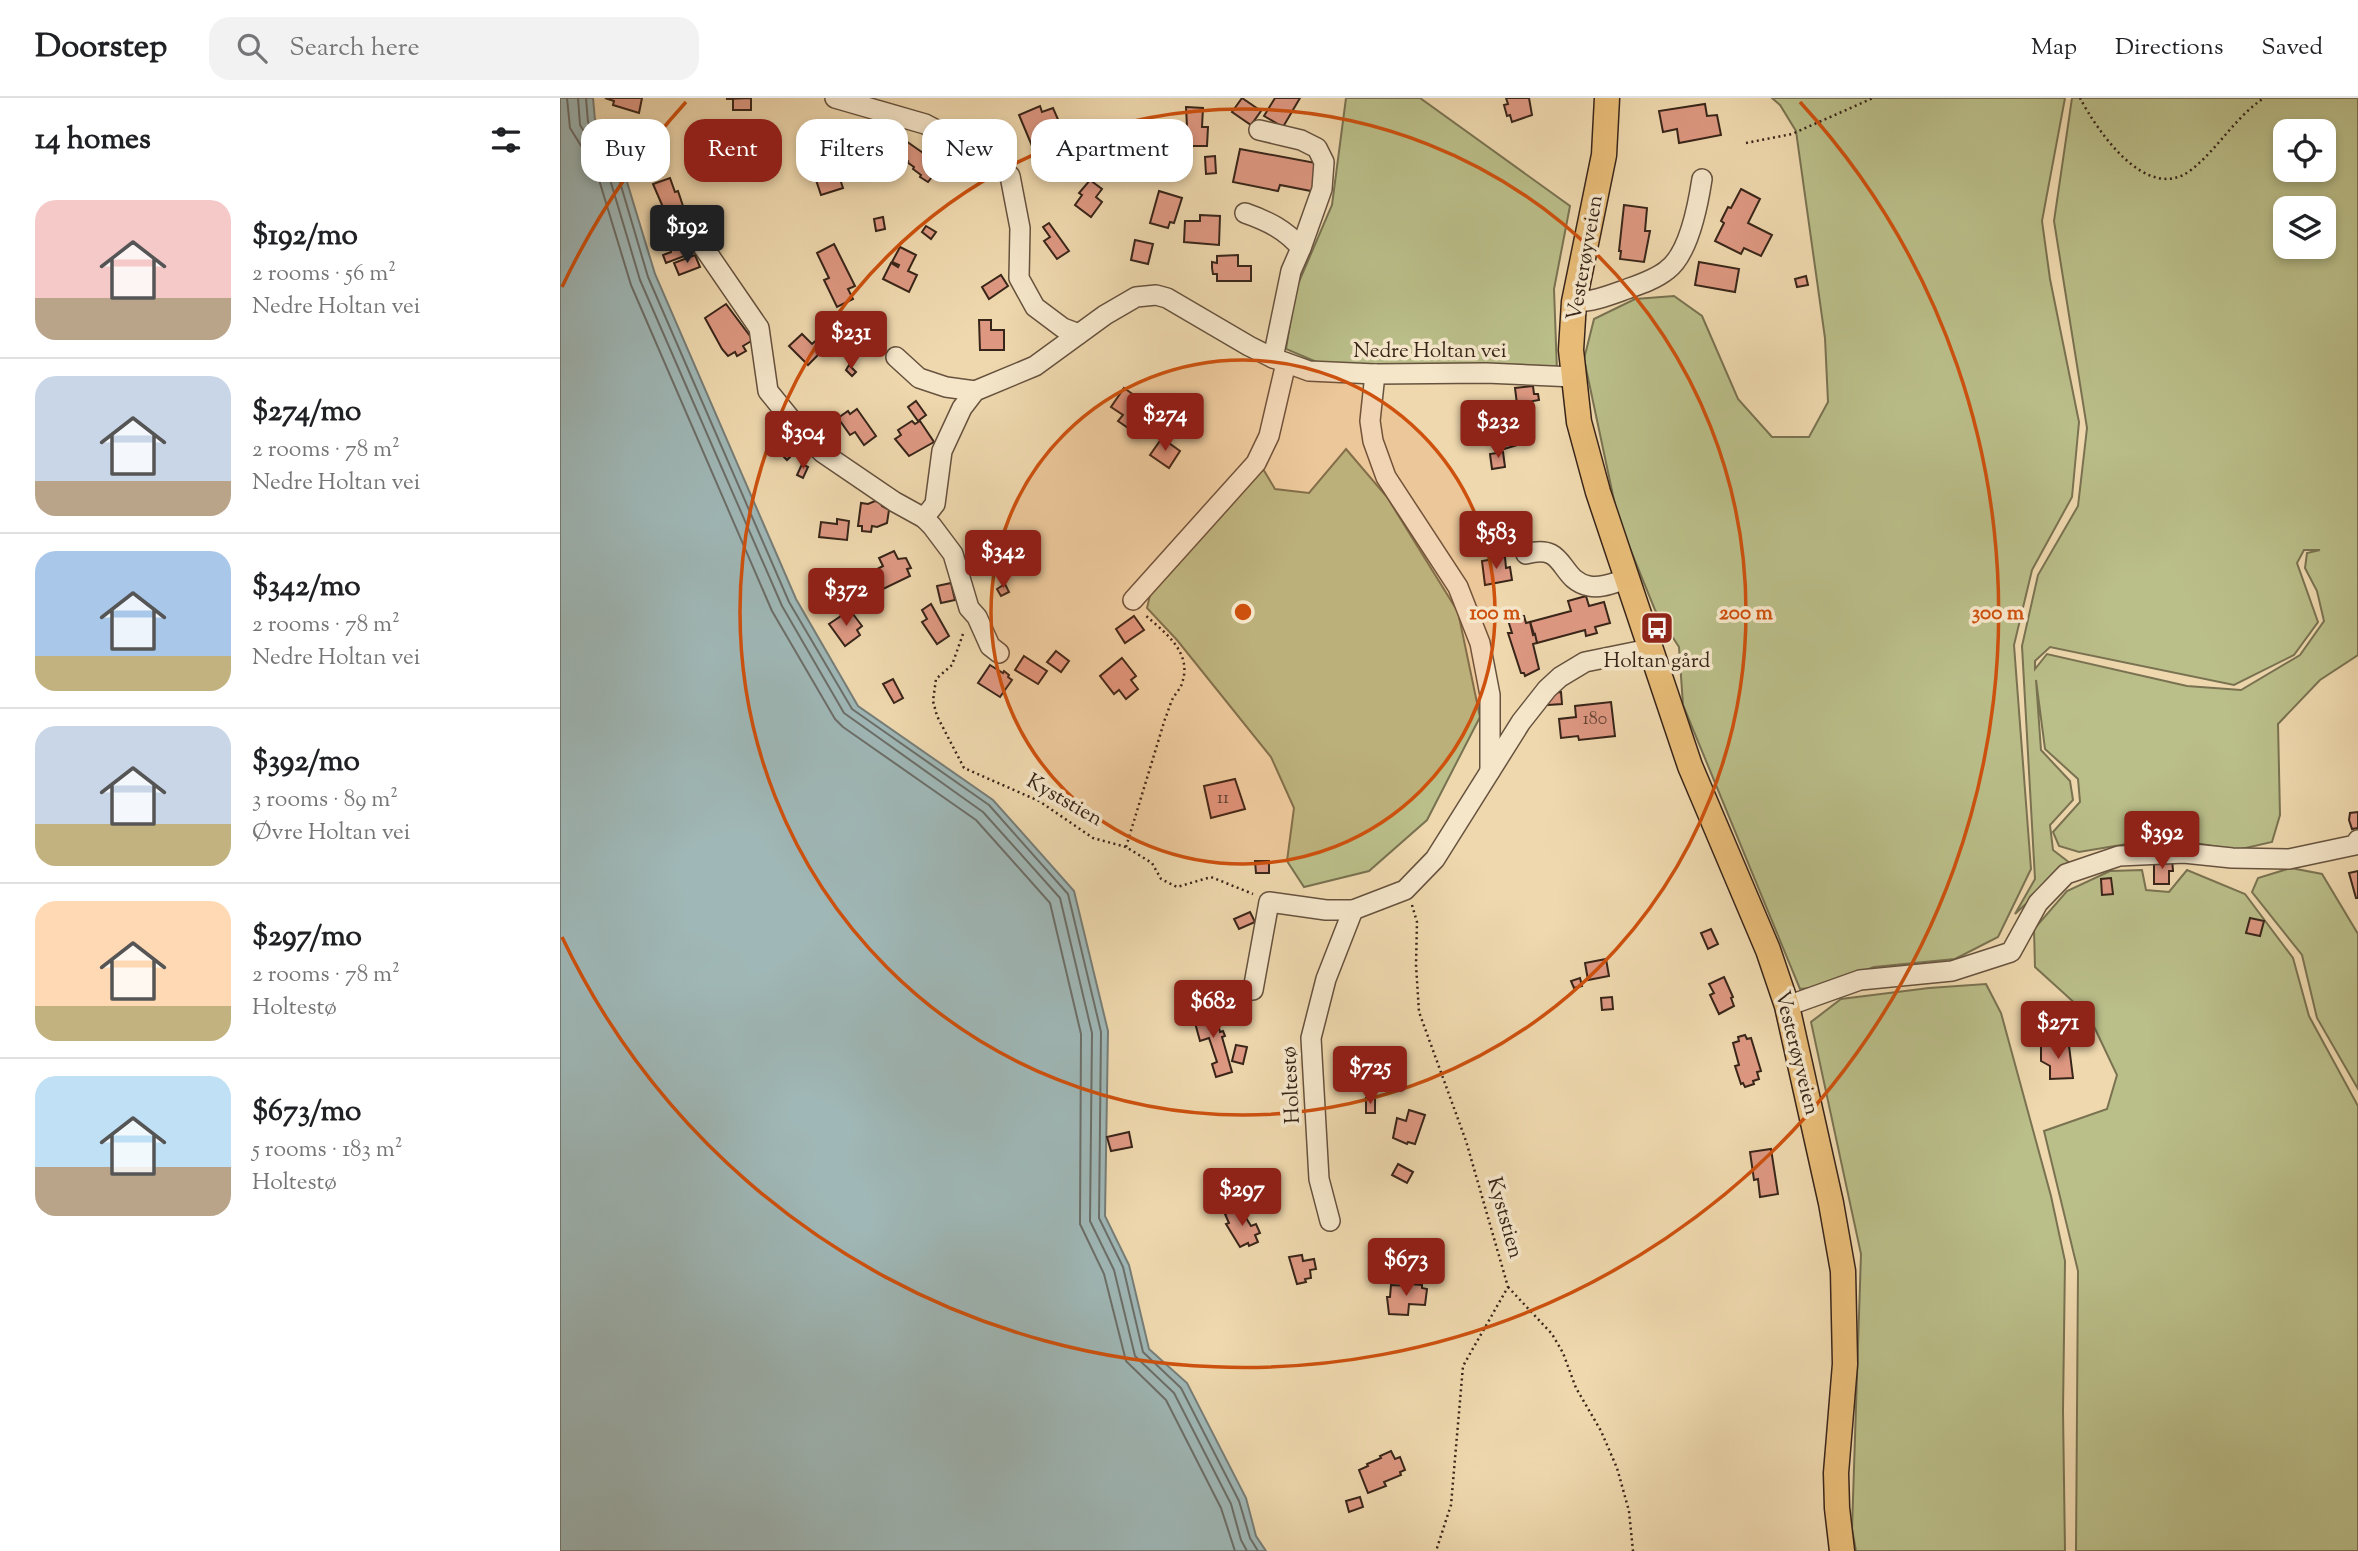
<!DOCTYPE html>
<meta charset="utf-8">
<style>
:root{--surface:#fff;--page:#f2f2f2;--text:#202124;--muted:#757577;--line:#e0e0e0;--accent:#8f2418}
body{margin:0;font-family:"Sorts Mill Goudy",serif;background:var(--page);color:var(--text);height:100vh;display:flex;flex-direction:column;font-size:26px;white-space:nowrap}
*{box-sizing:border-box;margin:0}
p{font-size:23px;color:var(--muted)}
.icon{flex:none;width:38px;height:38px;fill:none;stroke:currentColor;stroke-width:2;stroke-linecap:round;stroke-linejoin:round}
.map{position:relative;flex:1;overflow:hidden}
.drawer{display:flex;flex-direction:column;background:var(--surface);width:560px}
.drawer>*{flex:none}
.hud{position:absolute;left:21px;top:21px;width:665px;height:63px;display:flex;gap:14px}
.controls{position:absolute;left:1713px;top:21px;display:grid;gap:14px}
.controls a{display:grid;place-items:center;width:63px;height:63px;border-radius:14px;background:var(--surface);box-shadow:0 4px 10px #0003;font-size:35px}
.price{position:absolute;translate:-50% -60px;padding:0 16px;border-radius:7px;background:var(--accent);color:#fff;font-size:23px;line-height:46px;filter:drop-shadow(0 2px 4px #0008)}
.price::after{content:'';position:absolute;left:50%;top:42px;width:21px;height:16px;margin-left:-10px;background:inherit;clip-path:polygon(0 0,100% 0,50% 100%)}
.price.selected{background:#222;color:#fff}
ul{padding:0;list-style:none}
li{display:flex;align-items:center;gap:21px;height:175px;padding:0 35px}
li+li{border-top:2px solid var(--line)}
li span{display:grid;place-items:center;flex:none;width:196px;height:140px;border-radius:21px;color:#555}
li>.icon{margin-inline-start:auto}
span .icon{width:84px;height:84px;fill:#fffc;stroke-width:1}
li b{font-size:30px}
h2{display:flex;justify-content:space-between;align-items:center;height:84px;padding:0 35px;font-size:30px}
.tag{padding:0 24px;border-radius:21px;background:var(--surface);box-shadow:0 4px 10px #0003;font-size:24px;line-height:63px}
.tag.selected{background:var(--accent);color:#fff}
header{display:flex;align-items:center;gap:42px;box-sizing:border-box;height:98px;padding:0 35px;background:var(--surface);border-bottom:2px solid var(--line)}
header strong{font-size:33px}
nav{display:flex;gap:38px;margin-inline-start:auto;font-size:24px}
.search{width:490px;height:63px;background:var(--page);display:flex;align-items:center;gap:18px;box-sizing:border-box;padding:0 24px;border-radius:21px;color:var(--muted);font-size:26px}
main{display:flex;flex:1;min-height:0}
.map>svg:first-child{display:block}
.green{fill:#babe89;stroke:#797251;stroke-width:2;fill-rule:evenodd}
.water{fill:#9fb7b6;stroke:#767d77;stroke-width:2}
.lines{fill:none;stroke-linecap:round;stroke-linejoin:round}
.shore{stroke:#6c6e68;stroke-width:2}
.building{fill:#de9882;stroke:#382519;stroke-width:2}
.minor-casing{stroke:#66523e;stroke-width:22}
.major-casing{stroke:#382519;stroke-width:27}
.path{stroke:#382519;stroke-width:2.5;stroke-dasharray:2 3.5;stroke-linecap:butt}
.minor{stroke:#f5e6ca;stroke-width:19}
.major{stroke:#e8bc77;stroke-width:24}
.ring{fill:none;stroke:#ce510e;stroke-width:3.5}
.labels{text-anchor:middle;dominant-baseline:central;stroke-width:7;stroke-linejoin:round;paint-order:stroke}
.number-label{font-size:18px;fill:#624233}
.street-label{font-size:21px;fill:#382519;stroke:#f5e6ca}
.poi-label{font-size:21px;fill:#382519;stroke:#f5e6ca}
.centre{fill:#ce510e;stroke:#f5e6ca;stroke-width:3.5}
.ring-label{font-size:21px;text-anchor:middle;font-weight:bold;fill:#ce510e;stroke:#f5e6ca;stroke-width:7;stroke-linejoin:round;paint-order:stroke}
</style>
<header>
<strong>Doorstep</strong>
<div class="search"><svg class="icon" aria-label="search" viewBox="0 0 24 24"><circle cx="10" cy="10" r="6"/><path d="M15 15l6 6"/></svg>Search here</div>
<nav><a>Map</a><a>Directions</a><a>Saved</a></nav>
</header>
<main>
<section class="drawer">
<h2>14 homes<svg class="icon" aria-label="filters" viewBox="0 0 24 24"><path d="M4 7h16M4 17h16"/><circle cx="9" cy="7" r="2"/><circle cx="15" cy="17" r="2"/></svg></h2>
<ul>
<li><span style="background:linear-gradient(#f6c9c9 70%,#b9a48a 0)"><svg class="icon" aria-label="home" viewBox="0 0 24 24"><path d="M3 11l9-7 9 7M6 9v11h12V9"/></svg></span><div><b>$192/mo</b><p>2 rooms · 56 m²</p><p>Nedre Holtan vei</p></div></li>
<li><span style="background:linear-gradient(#c9d6e8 75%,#b9a48a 0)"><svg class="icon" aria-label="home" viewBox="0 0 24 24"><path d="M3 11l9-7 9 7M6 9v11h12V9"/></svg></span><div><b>$274/mo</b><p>2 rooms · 78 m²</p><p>Nedre Holtan vei</p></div></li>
<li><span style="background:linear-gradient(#a9c7e8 75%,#c2b280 0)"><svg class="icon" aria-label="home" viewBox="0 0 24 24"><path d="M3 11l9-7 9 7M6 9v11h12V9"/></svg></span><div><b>$342/mo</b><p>2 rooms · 78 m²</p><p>Nedre Holtan vei</p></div></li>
<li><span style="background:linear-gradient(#c9d6e8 70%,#c2b280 0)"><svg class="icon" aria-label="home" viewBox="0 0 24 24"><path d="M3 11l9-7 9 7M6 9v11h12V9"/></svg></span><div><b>$392/mo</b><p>3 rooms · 89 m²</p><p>Øvre Holtan vei</p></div></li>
<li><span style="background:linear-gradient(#ffd9b3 75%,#c2b280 0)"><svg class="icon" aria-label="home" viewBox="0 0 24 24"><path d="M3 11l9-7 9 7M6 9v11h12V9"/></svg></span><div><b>$297/mo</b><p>2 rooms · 78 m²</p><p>Holtestø</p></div></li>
<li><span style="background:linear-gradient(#bfe0f5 65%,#b9a48a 0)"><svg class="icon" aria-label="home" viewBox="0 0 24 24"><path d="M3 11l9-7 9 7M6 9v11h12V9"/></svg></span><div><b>$673/mo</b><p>5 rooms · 183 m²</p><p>Holtestø</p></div></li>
</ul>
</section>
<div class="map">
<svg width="1798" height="1453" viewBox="0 0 1798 1453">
<rect width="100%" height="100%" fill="#efd8ae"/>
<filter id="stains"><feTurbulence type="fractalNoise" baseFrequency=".00286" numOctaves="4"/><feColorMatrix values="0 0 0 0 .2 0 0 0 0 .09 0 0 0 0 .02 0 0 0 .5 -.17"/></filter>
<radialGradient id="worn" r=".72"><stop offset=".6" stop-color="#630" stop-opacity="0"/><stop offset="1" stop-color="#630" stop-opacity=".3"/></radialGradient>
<g class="green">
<path d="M786,0H860L1010,108L994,191L997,273L759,265L726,251L735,193L772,107Z"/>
<path d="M1212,0H1505L1482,123L1490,181L1519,324L1512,399L1472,472L1454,547L1471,771L1438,839L1395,861L1314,869L1260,889L1240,891L1123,607L1119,549L1095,512L1058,421L1024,261L1034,221L1075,201L1114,198L1142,218L1178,301L1212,339H1249L1268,304L1265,240L1236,33L1220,7Z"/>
<path d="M1512,0H1798V557L1760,582L1718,626L1720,717L1712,744L1677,752L1641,746L1585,743L1519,754L1499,748L1493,734L1520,704L1518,681L1485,651L1476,582L1481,652L1510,683L1513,702L1490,727L1493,752L1510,765L1455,816L1475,781L1462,548L1478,477L1518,408L1527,330L1494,123ZM1726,33H1764V72H1726ZM1726,110H1764V149H1726ZM1744,452H1760L1747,455L1745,470L1757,493L1764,523L1740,557L1681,592L1627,588L1487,556L1475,571V563L1490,549L1674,587L1734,557L1758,524L1737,465Z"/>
<path d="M786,351L827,399L898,514L920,619L867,722L809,773L744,789L727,763L734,710L711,659L617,542L587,510L592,489L703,371L715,391L749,395Z"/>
<path d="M1731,770L1762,776L1798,836V991L1757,920L1742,857L1692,794L1698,780Z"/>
<path d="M1582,772L1586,792L1609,794L1627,772L1685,796L1733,860L1749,918L1798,1008V1453H1516L1518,1173L1484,1033L1547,1011L1557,977L1529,918L1475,869L1474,831L1507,793L1550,773Z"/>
<path d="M1426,886L1441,915L1491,1098L1505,1163L1503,1313L1505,1453H1296L1292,1431L1301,1156L1251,924L1281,901L1369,890Z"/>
</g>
<path class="water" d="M0,0H33L35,22L60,61L95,176L236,501L298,608L433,702L514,793L548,933L545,1118L569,1167L589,1251L627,1285L686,1400L696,1438L706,1453H0Z"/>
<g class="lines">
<g class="shore">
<path d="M7,0L10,30L36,72L71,187L212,513L275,621L283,629L416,722L490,805L521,936L520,1126L544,1176L566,1263L606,1302L661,1410L675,1453"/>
<path d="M18,0L20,27L46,68L80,182L222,508L284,615L423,714L500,800L532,935L530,1123L554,1172L575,1258L614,1295L671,1406L681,1442L687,1453"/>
<path d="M26,0L28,24L54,64L88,179L229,504L292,611L429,707L508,796L541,934L539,1120L563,1169L583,1254L621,1290L679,1403L690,1440L698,1453"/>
</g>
</g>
<g class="building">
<path d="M45,0H82L79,15L53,7L54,3Z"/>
<path d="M191,0V12H173V1H166Z"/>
<path d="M682,0L701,13L691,27L672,14Z"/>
<path d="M715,0H740L723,29L704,18Z"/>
<path d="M946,0H969L972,17L952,24L950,17L947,18L944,7L948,6Z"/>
<path d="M1145,6L1147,18L1157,17L1161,37L1119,45L1117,31L1103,34L1099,13Z"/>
<path d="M480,8L482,14L493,10L500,26L490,30L493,39L472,48L459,17Z"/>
<path d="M626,9L643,10L642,29H648L647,48H628Z"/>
<path d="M346,43L366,57L363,62L371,67L369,71L375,75L368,84L360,79L361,77L353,71L354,69L347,64L348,63L337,55Z"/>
<path d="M680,51L761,66L756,94L720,87L718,93L673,84Z"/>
<path d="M655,58L656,75L646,76L645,59Z"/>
<path d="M278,75L283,90L261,97L256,82Z"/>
<path d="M110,80L115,94L118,93L123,108L105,114L93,86Z"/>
<path d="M530,82L542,91L536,99L542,104L531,119L515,107L522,97L519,95Z"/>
<path d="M1181,91L1200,101L1188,125L1212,137L1201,158L1184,150L1181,156L1155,143L1164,125L1161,123L1168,109L1171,110Z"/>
<path d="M599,93L622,100L614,125L610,124L608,130L590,125Z"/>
<path d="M1064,107L1087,110L1085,133H1090L1084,164L1060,161L1061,153H1059Z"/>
<path d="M640,117L660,118L659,147L624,144L625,123H640Z"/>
<path d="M323,119L325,131L316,133L314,121Z"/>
<path d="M489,125L509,153L497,161L484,143L490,139L483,129Z"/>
<path d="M366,128L376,134L371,141L362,134Z"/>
<path d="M127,133L130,141L133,139L136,147L133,149L135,154L106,165L103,157L111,154L110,143L122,138L121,135Z"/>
<path d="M575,142L593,146L588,166L571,162Z"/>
<path d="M274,146L295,188L288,191L293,201L277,209L264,182L269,180L257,155Z"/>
<path d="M340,149L356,157L348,173L357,177L349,194L323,181L331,165L338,169L339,167L332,164Z"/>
<path d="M135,157L140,169L119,177L114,165Z"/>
<path d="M678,157V168H691V183H657V176H653L652,170V164L657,165V158Z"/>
<path d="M1139,164L1179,171L1175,194L1135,187Z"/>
<path d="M441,177L448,188L429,201L422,189Z"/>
<path d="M1246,178L1248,187L1237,189L1235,181Z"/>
<path d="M166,206L193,242L183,248L186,253L177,258L175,254L168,258L162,251L145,220Z"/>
<path d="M419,222H431V232H444V252H420Z"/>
<path d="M242,236L252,246L260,239L268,247L264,251L266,253L262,257L260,255L248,267L229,248Z"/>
<path d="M289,267L296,274L292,278L286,272Z"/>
<path d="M973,288L974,296H978L979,302L957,306L955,290Z"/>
<path d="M564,290L598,314L585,333L578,328L574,334L558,323L563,317L551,309Z"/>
<path d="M356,303L366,317L358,323L348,309Z"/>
<path d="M948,310L949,312L955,311L960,330L966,328L968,338L963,339L964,345L944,351L935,316Z"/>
<path d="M297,311L316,338L304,347L295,334L290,337L278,320L288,313L290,316Z"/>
<path d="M352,323L355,326L360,323L374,344L349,358L335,341L341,337L338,332Z"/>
<path d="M220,327L241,348L227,362L215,350L218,347L209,338Z"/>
<path d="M602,340L620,353L609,370L590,357Z"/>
<path d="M943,354L945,369L932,371L930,356Z"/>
<path d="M242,366L248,369L243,380L237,377Z"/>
<path d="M315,403L320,404L322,408L329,412L327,425L317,429L312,428L311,434L302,433V428H298L301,405L308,406Z"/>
<path d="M277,421L289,423L287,442L259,439L261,424L277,426Z"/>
<path d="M334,453L338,461L346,460L351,470L347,471L350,478L319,493L310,475L323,468L319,460Z"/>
<path d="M945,459L946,470L950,469L952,482L925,487L922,463Z"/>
<path d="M391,485L395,502L381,505L377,488Z"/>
<path d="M445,486L449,494L441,498L437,491Z"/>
<path d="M1026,498L1029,508L1044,504L1050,525L1035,529L1037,535L1026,538L1025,532L977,545L970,524L1011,513L1008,503Z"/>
<path d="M371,506L389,538L377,546L362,524L367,521L362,512Z"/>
<path d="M290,512L302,528L297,532L300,537L285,548L269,526Z"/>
<path d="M574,518L584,532L565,545L556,531Z"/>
<path d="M964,518L966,525L970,524L973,537L975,536L977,545L973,546L979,571L965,578L964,575H961L948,535H952L948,522Z"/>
<path d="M496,553L509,563L501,574L487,564Z"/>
<path d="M464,558L487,573L478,586L455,572Z"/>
<path d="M562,560L576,578L571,582L578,591L566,601L559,592L554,596L540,578Z"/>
<path d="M430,567L443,575L444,573L449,577L448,579L452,582L440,599L418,585Z"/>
<path d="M333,581L343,600L334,605L323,586Z"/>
<path d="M1001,594L1002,606L988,607L987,596Z"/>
<path d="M1051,604L1055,638L1019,642L1018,638L1001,640L999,621L1016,619L1015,608Z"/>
<path d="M675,681L685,711L651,720L644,688Z"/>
<path d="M1798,714V730L1792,731L1789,722L1790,715Z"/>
<path d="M1612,761L1613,773H1609V786H1594V762Z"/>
<path d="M695,763H709V775H696Z"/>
<path d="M1798,773V800H1796L1789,775Z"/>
<path d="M1551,780L1553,796L1542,797L1541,781Z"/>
<path d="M690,814L695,824L679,831L674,821Z"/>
<path d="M1690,820L1704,823L1700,838L1686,835Z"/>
<path d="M1151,831L1158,846L1148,851L1141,835Z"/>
<path d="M1046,861L1049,878L1028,882L1025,865Z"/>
<path d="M1164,879L1173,899L1171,900L1174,908L1159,916L1150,897L1154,895L1149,886Z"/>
<path d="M1020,880L1022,888L1014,890L1011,883Z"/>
<path d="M1052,899L1053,911L1042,912L1041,900Z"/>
<path d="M646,910L648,917L655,915L660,934L663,933L665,938L662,939L672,974L656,979L652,966L657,964L649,940L640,943L632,914Z"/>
<path d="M1185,937L1187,941L1191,940L1201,973L1197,974L1199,981L1193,983L1194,986L1185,989L1183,985L1181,986L1175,968L1179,967L1173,945L1179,943L1178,939Z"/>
<path d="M676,947L687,949L683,966L672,963Z"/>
<path d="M1481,947L1509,948L1513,980L1490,981V968L1481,963Z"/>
<path d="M783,965L805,966V988H782Z"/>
<rect x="806" y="1000" width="9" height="15"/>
<path d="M849,1012L865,1017L855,1046L848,1044L847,1046L833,1040L837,1020L846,1023Z"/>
<path d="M569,1034L572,1049L551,1053L547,1039Z"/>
<path d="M1211,1051L1218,1096L1200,1099L1198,1081L1194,1082L1190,1054Z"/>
<path d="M838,1066L853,1074L847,1085L832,1077Z"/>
<path d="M680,1110L691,1128L696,1126L700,1135L695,1137L698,1144L689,1148L688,1145L680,1149L666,1126L669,1125L665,1116Z"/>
<path d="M742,1157L743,1163L754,1161L756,1171L750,1172L751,1180L745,1181L746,1184L737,1186L729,1159Z"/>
<path d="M850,1186L862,1187V1190L867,1191L865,1207L849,1206L848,1217L829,1216L827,1199H830L831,1187L850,1188Z"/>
<path d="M831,1353L835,1361L840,1359L845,1372L840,1374L841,1377L824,1384L826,1388L808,1395L799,1372L808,1368L807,1366L821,1360L820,1358Z"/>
<path d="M800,1399L803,1409L789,1414L786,1403Z"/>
</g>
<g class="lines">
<defs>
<g id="minor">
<path d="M275,0L365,26L425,57L450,78L460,130L459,180L475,209L503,230L519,236"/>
<path d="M699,32L741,42L757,50L764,64L762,91L741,150L731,173L713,260"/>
<path d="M685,115C708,123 726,132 741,150"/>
<path d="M142,147L199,230L208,293L238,330L263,355L335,404L364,420L372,428L393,456L409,510L417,519L430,548L439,555"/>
<path d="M1014,204C1033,204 1050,197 1067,191C1081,186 1096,181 1107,172C1129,156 1138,107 1142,81"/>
<path d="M336,259L359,280L386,289L415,293"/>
<path d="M815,276L810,323L813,343L826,379L898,489L920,545L930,597V673"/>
<path d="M364,420L375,406L382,353L402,310L415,293L475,268L545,217L576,199L596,197L607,200L689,248L713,260L749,273L815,276L926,275L1014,279"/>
<path d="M966,456C1007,444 998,482 1029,488C1042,491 1055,484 1067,481"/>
<path d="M573,502L696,365L709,338L726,265"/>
<path d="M693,892L709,804L766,812H793L845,792L875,761L961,624L987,591L1000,579L1025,564L1089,551"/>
<path d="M1227,908L1300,882L1392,873L1451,854L1478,805L1506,776L1559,758L1624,755L1672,760L1729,761L1795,747L1798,742"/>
<path d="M770,1123L759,1081L751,940L766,881L793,812"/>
</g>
<path id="major" d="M1047,0L1044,57L1014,204L1011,252L1019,324L1038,394L1130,668L1208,852L1227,908L1271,1105L1283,1173L1285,1266L1276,1375L1277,1410L1282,1453"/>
</defs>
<use href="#minor" class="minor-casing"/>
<use href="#major" class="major-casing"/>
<g class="path">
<path d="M1520,0C1538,34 1587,106 1631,72C1658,51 1675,19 1704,0"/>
<path d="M1186,45L1232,36L1313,0"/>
<path d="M403,536L392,567L376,581L373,603L377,618L404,670L479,703L533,740L566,749L592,765L601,781L617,789L651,779L693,796"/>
<path d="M566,749L605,621C608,614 610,606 613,600C616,595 621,590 622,585C633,554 604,534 584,516"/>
<path d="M852,807L857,824L856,867L859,914L906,1043L948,1189L903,1268L891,1407L876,1453"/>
<path d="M948,1189L992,1236L1003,1255L1016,1290L1041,1333L1057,1370L1069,1413L1073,1453"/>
</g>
<use href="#minor" class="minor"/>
<use href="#major" class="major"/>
</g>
<circle cx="683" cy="514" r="252" fill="#ce510e" fill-opacity=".12"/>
<g class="ring">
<circle cx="683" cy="514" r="252"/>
<circle cx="683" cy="514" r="503"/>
<path d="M2 189A755 755 0 0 1 126 4M1240 4A755 755 0 1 1 2 839"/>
</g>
<defs>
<symbol id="bus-square" viewBox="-11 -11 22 22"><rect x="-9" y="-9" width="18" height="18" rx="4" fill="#8f2418" stroke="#f5e6ca"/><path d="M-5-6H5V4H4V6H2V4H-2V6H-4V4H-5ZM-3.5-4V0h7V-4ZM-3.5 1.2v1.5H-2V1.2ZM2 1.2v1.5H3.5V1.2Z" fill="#fff"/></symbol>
</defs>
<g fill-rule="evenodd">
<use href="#bus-square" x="1078" y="511" width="38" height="38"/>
</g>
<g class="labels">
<g class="number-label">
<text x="1035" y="622">180</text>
<text x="663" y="701">11</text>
</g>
<g class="street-label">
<text transform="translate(1026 160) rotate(-80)">Vesterøyveien</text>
<text x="870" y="254">Nedre Holtan vei</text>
<text transform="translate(504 703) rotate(30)">Kyststien</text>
<text transform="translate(1236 955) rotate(76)">Vesterøyveien</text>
<text transform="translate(732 987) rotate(-93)">Holtestø</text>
<text transform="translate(944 1120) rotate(74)">Kyststien</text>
</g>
<g class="poi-label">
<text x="1097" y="564">Holtan gård</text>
</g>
</g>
<circle cx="683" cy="514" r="10" class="centre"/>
<g class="ring-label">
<text x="935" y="521">100 m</text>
<text x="1186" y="521">200 m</text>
<text x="1438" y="521">300 m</text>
</g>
<rect width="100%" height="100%" filter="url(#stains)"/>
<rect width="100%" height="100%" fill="url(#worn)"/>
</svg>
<div class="controls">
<a><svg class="icon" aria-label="locate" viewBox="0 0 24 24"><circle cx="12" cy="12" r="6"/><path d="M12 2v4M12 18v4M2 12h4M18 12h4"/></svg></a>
<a><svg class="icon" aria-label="layers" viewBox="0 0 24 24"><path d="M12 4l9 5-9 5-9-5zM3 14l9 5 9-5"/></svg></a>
</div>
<b class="price selected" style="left:127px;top:167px">$192</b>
<b class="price" style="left:291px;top:273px">$231</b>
<b class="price" style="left:605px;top:355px">$274</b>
<b class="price" style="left:938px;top:362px">$232</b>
<b class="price" style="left:243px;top:373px">$304</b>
<b class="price" style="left:936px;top:473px">$583</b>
<b class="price" style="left:443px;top:492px">$342</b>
<b class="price" style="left:286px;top:530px">$372</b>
<b class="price" style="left:1602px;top:773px">$392</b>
<b class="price" style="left:653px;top:942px">$682</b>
<b class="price" style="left:1498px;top:963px">$271</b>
<b class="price" style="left:810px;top:1008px">$725</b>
<b class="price" style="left:682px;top:1130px">$297</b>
<b class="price" style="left:846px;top:1200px">$673</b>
<div class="hud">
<a class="tag">Buy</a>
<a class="tag selected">Rent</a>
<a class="tag">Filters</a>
<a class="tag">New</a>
<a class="tag">Apartment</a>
</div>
</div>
</main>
